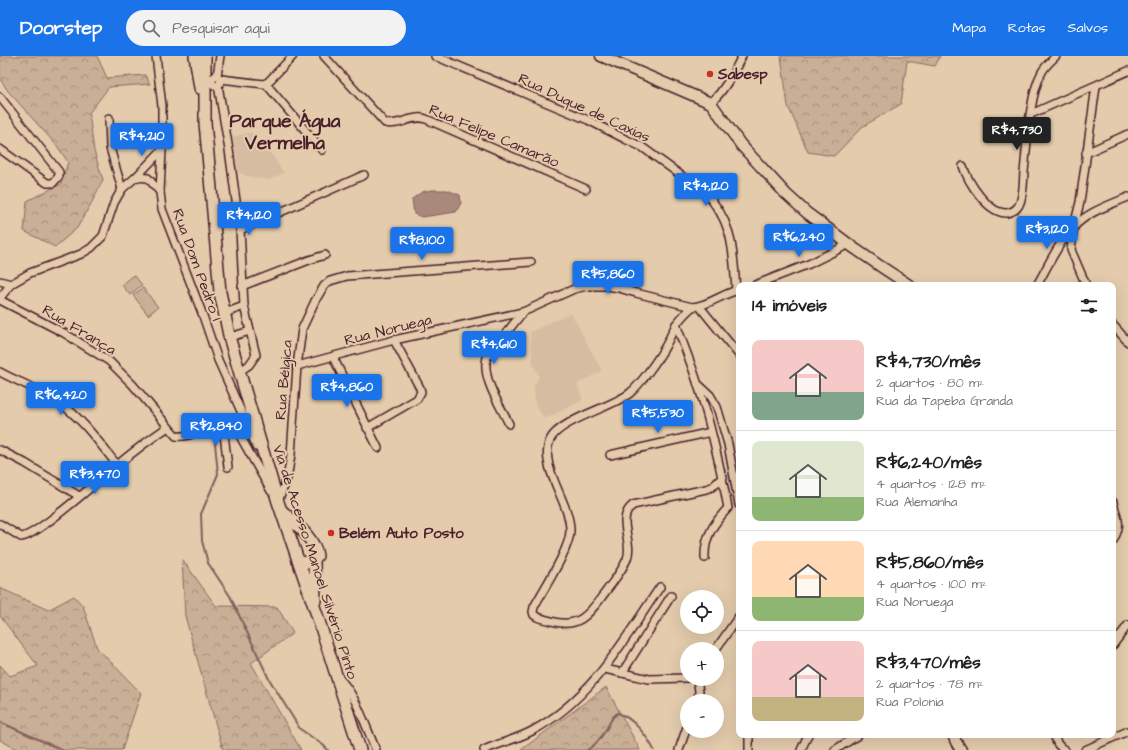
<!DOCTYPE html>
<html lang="pt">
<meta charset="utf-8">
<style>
:root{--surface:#fff;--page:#f2f2f2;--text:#202124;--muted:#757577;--line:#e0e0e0;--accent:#1a73e8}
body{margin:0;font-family:"Architects Daughter",sans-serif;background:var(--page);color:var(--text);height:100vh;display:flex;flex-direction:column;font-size:15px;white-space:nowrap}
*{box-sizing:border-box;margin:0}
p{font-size:13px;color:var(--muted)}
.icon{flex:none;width:22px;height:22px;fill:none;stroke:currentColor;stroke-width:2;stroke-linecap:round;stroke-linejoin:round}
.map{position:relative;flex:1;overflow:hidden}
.details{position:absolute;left:736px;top:226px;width:380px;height:456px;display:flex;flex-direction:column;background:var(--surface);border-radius:8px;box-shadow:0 4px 16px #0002}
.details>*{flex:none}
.controls{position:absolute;left:680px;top:534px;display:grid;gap:8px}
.controls a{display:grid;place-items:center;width:44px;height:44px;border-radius:50%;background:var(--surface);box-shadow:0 4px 16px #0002;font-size:20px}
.price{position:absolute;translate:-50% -34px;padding:0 9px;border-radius:4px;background:var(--accent);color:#fff;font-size:13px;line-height:26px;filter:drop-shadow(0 1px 2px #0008)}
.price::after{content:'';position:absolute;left:50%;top:24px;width:12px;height:9px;margin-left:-6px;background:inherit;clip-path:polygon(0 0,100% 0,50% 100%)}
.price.current{background:#222;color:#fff}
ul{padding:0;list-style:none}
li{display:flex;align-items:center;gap:12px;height:100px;padding:0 16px}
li+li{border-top:1px solid var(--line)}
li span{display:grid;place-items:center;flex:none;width:112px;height:80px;border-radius:8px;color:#555}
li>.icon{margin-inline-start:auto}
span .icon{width:48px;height:48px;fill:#fffc;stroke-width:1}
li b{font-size:17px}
h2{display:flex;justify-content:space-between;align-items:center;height:48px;padding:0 16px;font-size:17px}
header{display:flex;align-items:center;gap:24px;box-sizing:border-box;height:56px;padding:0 20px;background:var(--accent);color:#fff}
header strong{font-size:19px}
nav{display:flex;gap:22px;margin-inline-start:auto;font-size:14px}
.search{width:280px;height:36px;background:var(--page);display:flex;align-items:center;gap:10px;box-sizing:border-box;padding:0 14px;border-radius:22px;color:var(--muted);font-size:15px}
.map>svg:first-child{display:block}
.built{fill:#d6bda1}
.forest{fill:url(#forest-crowns);stroke:#8a6761}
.garden{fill:#caaf97;stroke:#8a6761}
.water{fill:#a9897b;stroke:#835f5b}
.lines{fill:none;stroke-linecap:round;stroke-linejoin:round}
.stream{stroke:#835f5b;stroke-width:2}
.street-casing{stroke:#4a1f2b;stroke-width:10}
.secondary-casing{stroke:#4a1f2b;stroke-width:13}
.primary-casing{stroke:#4a1f2b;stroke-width:14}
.street{stroke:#e3cbac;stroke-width:7}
.secondary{stroke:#e3cbac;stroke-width:10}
.primary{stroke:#e3cbac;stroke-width:11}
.poi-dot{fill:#c8321e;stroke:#e3cbac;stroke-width:1.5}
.labels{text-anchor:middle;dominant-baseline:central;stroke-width:4;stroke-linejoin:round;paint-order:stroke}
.poi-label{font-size:15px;font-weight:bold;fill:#4a1f2b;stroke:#e3cbac;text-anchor:start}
.street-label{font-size:15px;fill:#4a1f2b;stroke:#e3cbac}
.district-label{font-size:19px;font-weight:bold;fill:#4a1f2b;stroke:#e3cbac}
</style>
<header>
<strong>Doorstep</strong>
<div class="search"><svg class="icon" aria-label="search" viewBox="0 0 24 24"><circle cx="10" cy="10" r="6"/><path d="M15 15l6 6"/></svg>Pesquisar aqui</div>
<nav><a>Mapa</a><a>Rotas</a><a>Salvos</a></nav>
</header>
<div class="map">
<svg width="1128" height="694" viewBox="0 0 1128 694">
<defs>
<pattern id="forest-crowns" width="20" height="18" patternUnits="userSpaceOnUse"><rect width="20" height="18" fill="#caaf97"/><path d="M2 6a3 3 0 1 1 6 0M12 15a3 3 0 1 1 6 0" fill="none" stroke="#a68e7b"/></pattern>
</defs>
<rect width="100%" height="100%" fill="#e3cbac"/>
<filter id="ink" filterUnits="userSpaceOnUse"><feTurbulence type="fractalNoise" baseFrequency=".025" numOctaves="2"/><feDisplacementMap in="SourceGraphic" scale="8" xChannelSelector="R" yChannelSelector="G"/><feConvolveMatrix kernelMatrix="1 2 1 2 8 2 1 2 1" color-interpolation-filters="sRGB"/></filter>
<g filter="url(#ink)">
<g class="built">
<path d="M251,76L259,86L272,99L284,117L268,124L247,120L238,116L233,81Z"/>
<path d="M571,257L602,315L577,328L583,344L545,363L535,349L534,331L539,320L533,308L530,276Z"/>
</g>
<g class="forest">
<path d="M0,0H97L107,22L145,19L150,28L109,31L89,57L94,95L103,124L92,146L77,172L55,191L24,175L27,145L61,128L68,106L58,91L8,35L0,23Z"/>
<path d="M781,0H940L935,10L907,5L901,48L862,71L834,100L808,96L788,50Z"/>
<path d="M182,503L216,550L277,551L293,577L251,607L301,694H223L185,560Z"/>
<path d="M0,532L48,554L74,540L83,550L97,592L141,637L122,694H18L0,684V609L10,620L38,610L0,560Z"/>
<path d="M606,631L640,694H521Z"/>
</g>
<g class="garden">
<path d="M134,219L142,229L130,239L122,229Z"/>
<path d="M143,232L158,251L148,259L133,239Z"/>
</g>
<path class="water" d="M432,134H447L460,139L461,147L456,156L422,161L414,158L412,143L422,136Z"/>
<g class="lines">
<g class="stream">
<path d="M214,377L218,418L201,458L202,485L208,507L230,540L269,623L300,673L323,689L328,694"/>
<path d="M0,666L62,694"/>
<path d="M587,694C594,690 601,682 605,675C610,669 610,661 618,657C633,662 647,680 654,694"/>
</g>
<defs>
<g id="street">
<path d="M156,0L162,50V94L160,136L162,153L202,257L218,304L257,391"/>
<path d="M324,0L385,67C399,71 412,58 426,63L586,133"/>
<path d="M435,0L588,64L625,83L642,91L704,136C734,165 733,196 736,234"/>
<path d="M217,20L220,0"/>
<circle cx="216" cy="25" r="4.5"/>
<path d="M221,23L264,28L268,26L293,0"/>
<path d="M266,28L322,94"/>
<path d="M218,29L229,94L240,174L244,250L256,299L249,309L239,316"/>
<path d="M0,41L59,116V120L53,127H47L0,93"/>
<path d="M711,47C725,33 733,18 742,0"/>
<path d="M1031,58L1128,15"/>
<path d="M109,62L110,92L122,133"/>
<path d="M1086,97L1128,78"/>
<path d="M963,110C968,126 988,158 1007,157C1012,156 1017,153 1019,149C1024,139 1023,127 1024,116C1027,89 1029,39 1042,16C1045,10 1051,5 1056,0"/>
<path d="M136,121L148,122L160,136"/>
<path d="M240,174L364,119"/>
<path d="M0,225L11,228"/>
<path d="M755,229L809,208L849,188"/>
<path d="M1037,229C1048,210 1058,187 1074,171C1087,156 1110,149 1128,141"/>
<path d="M1086,229L1071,194L1074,170L1080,146L1096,30"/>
<path d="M242,230L309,204L325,199"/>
<path d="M0,242L11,228L30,217L81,198L91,192L103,180L114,147L122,133L136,121L162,94"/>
<path d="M0,244L64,277L109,305L133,329L176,380C193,383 215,364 230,371C234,373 237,377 240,380L271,435"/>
<path d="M692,251C687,256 680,262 676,269C672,276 669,284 665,291C659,302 640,329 630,337C613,351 559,364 550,384C538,411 571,447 570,475C570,493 543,534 534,551L533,556L534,559C539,563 546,563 551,565C581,574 591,555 607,534C614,524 622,515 627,503C634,485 615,463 633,449L706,433L712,431L723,421"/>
<path d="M700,251L739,299"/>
<path d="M225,257L244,250"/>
<path d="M676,268C683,288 692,309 698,329C711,369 720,410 728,452C714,467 704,481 705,502"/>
<path d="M1113,269L1128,286"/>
<path d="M230,281L250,275"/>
<path d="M333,301L378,392"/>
<path d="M297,310L394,284L523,256L574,233L587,230H607L619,232L636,237L692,251C709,250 723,237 739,234"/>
<path d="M0,316C18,326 39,333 56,344C81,361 98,385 117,409"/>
<path d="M698,328L710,339L717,351L728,388L739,449"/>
<path d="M509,368C500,349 481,322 487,301L523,256"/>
<path d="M223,370L228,411"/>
<path d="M367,372L417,343L421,336L420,332L394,284"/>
<path d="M0,394L25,407L79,440"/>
<path d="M610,399L711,376"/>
<path d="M278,445L287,423L291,399L297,310L302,273L315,245L324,230L330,225L347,220L531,206"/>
<path d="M1113,446C1117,464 1123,466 1113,485"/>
<path d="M0,468L21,481C37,480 100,423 116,410C133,396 150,383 168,371"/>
<path d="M1113,589L1128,569"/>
<path d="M716,593L739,560"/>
<path d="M605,613L649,623L687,622"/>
<path d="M622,617L671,540"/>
<path d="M338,621C357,640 365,669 376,694"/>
<path d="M697,623L699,635L698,645"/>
<path d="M749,679V694"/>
<path d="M1055,679C1055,686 1059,691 1065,694"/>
<path d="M484,694C500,687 517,683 532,675C591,644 624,584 660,531"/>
<path d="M679,694L687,671"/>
<path d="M801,694L808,679"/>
<path d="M835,694L858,679"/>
<path d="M1085,694L1128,675"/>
</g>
<g id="secondary">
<path d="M601,0L711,47L741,89L786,138L807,157L854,192L880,210L909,229"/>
<path d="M953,679L956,686L961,694"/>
</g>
<g id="primary">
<path d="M195,0L200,32"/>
<path d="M205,0V67L209,110L220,236L230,284L278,446L317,559L360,694"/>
<path d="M282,455C294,466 316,484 317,500C311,507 306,508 298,505"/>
<path d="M314,504L315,545"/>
</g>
</defs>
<use href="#street" class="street-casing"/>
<use href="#secondary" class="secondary-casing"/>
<use href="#primary" class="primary-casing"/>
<use href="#street" class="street"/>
<use href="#secondary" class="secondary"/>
<use href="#primary" class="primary"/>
</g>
</g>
<g class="poi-dot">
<circle cx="710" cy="18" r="4"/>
<circle cx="331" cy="477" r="4"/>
</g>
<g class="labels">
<g class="poi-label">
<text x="718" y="18">Sabesp</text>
<text x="339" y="477">Belém Auto Posto</text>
</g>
<g class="street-label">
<text transform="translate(584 52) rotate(25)">Rua Duque de Caxias</text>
<text transform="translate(494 80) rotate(23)">Rua Felipe Camarão</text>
<text transform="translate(197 209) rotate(70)">Rua Dom Pedro I</text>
<text transform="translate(79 274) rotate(31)">Rua França</text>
<text transform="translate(388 274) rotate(-14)">Rua Noruega</text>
<text transform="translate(284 324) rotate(-85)">Rua Bélgica</text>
<text transform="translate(315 506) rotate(72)">Via de Acesso Manoel Silvério Pinto</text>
</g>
<g class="district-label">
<text x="285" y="65">Parque Água<tspan x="285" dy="22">Vermelha</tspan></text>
</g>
</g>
</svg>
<div class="controls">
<a><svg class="icon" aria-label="locate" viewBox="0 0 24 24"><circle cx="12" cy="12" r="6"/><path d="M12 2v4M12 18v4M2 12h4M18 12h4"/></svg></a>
<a>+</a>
<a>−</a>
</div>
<b class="price current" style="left:1017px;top:95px">R$4,730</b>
<b class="price" style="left:142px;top:101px">R$4,210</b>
<b class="price" style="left:706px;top:151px">R$4,120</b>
<b class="price" style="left:249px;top:180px">R$4,120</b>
<b class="price" style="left:1047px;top:194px">R$3,120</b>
<b class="price" style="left:799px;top:202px">R$6,240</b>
<b class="price" style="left:422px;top:205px">R$8,100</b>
<b class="price" style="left:608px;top:239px">R$5,860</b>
<b class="price" style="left:494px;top:309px">R$4,610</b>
<b class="price" style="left:347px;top:352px">R$4,860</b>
<b class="price" style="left:61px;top:360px">R$6,420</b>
<b class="price" style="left:658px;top:378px">R$5,530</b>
<b class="price" style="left:216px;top:391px">R$2,840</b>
<b class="price" style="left:95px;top:439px">R$3,470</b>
<section class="details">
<h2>14 imóveis<svg class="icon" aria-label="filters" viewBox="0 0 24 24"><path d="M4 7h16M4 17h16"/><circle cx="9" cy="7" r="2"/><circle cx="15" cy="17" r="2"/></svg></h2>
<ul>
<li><span style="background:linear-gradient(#f6c9c9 65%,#7fa58c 0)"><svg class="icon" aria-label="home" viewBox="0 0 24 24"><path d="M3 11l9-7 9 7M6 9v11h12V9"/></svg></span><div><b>R$4,730/mês</b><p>2 quartos · 80 m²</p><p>Rua da Tapeba Granda</p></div></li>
<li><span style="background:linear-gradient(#dfe7d0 70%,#8fb573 0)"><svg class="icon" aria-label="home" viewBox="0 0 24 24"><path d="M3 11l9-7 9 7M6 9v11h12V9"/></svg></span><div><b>R$6,240/mês</b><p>4 quartos · 128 m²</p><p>Rua Alemanha</p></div></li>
<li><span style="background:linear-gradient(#ffd9b3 70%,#8fb573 0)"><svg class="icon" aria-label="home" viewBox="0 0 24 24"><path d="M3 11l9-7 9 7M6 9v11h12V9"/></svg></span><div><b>R$5,860/mês</b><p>4 quartos · 100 m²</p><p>Rua Noruega</p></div></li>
<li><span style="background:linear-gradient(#f6c9c9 70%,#c2b280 0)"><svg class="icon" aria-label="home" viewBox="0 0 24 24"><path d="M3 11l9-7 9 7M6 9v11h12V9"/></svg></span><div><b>R$3,470/mês</b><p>2 quartos · 78 m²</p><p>Rua Polonia</p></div></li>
</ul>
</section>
</div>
